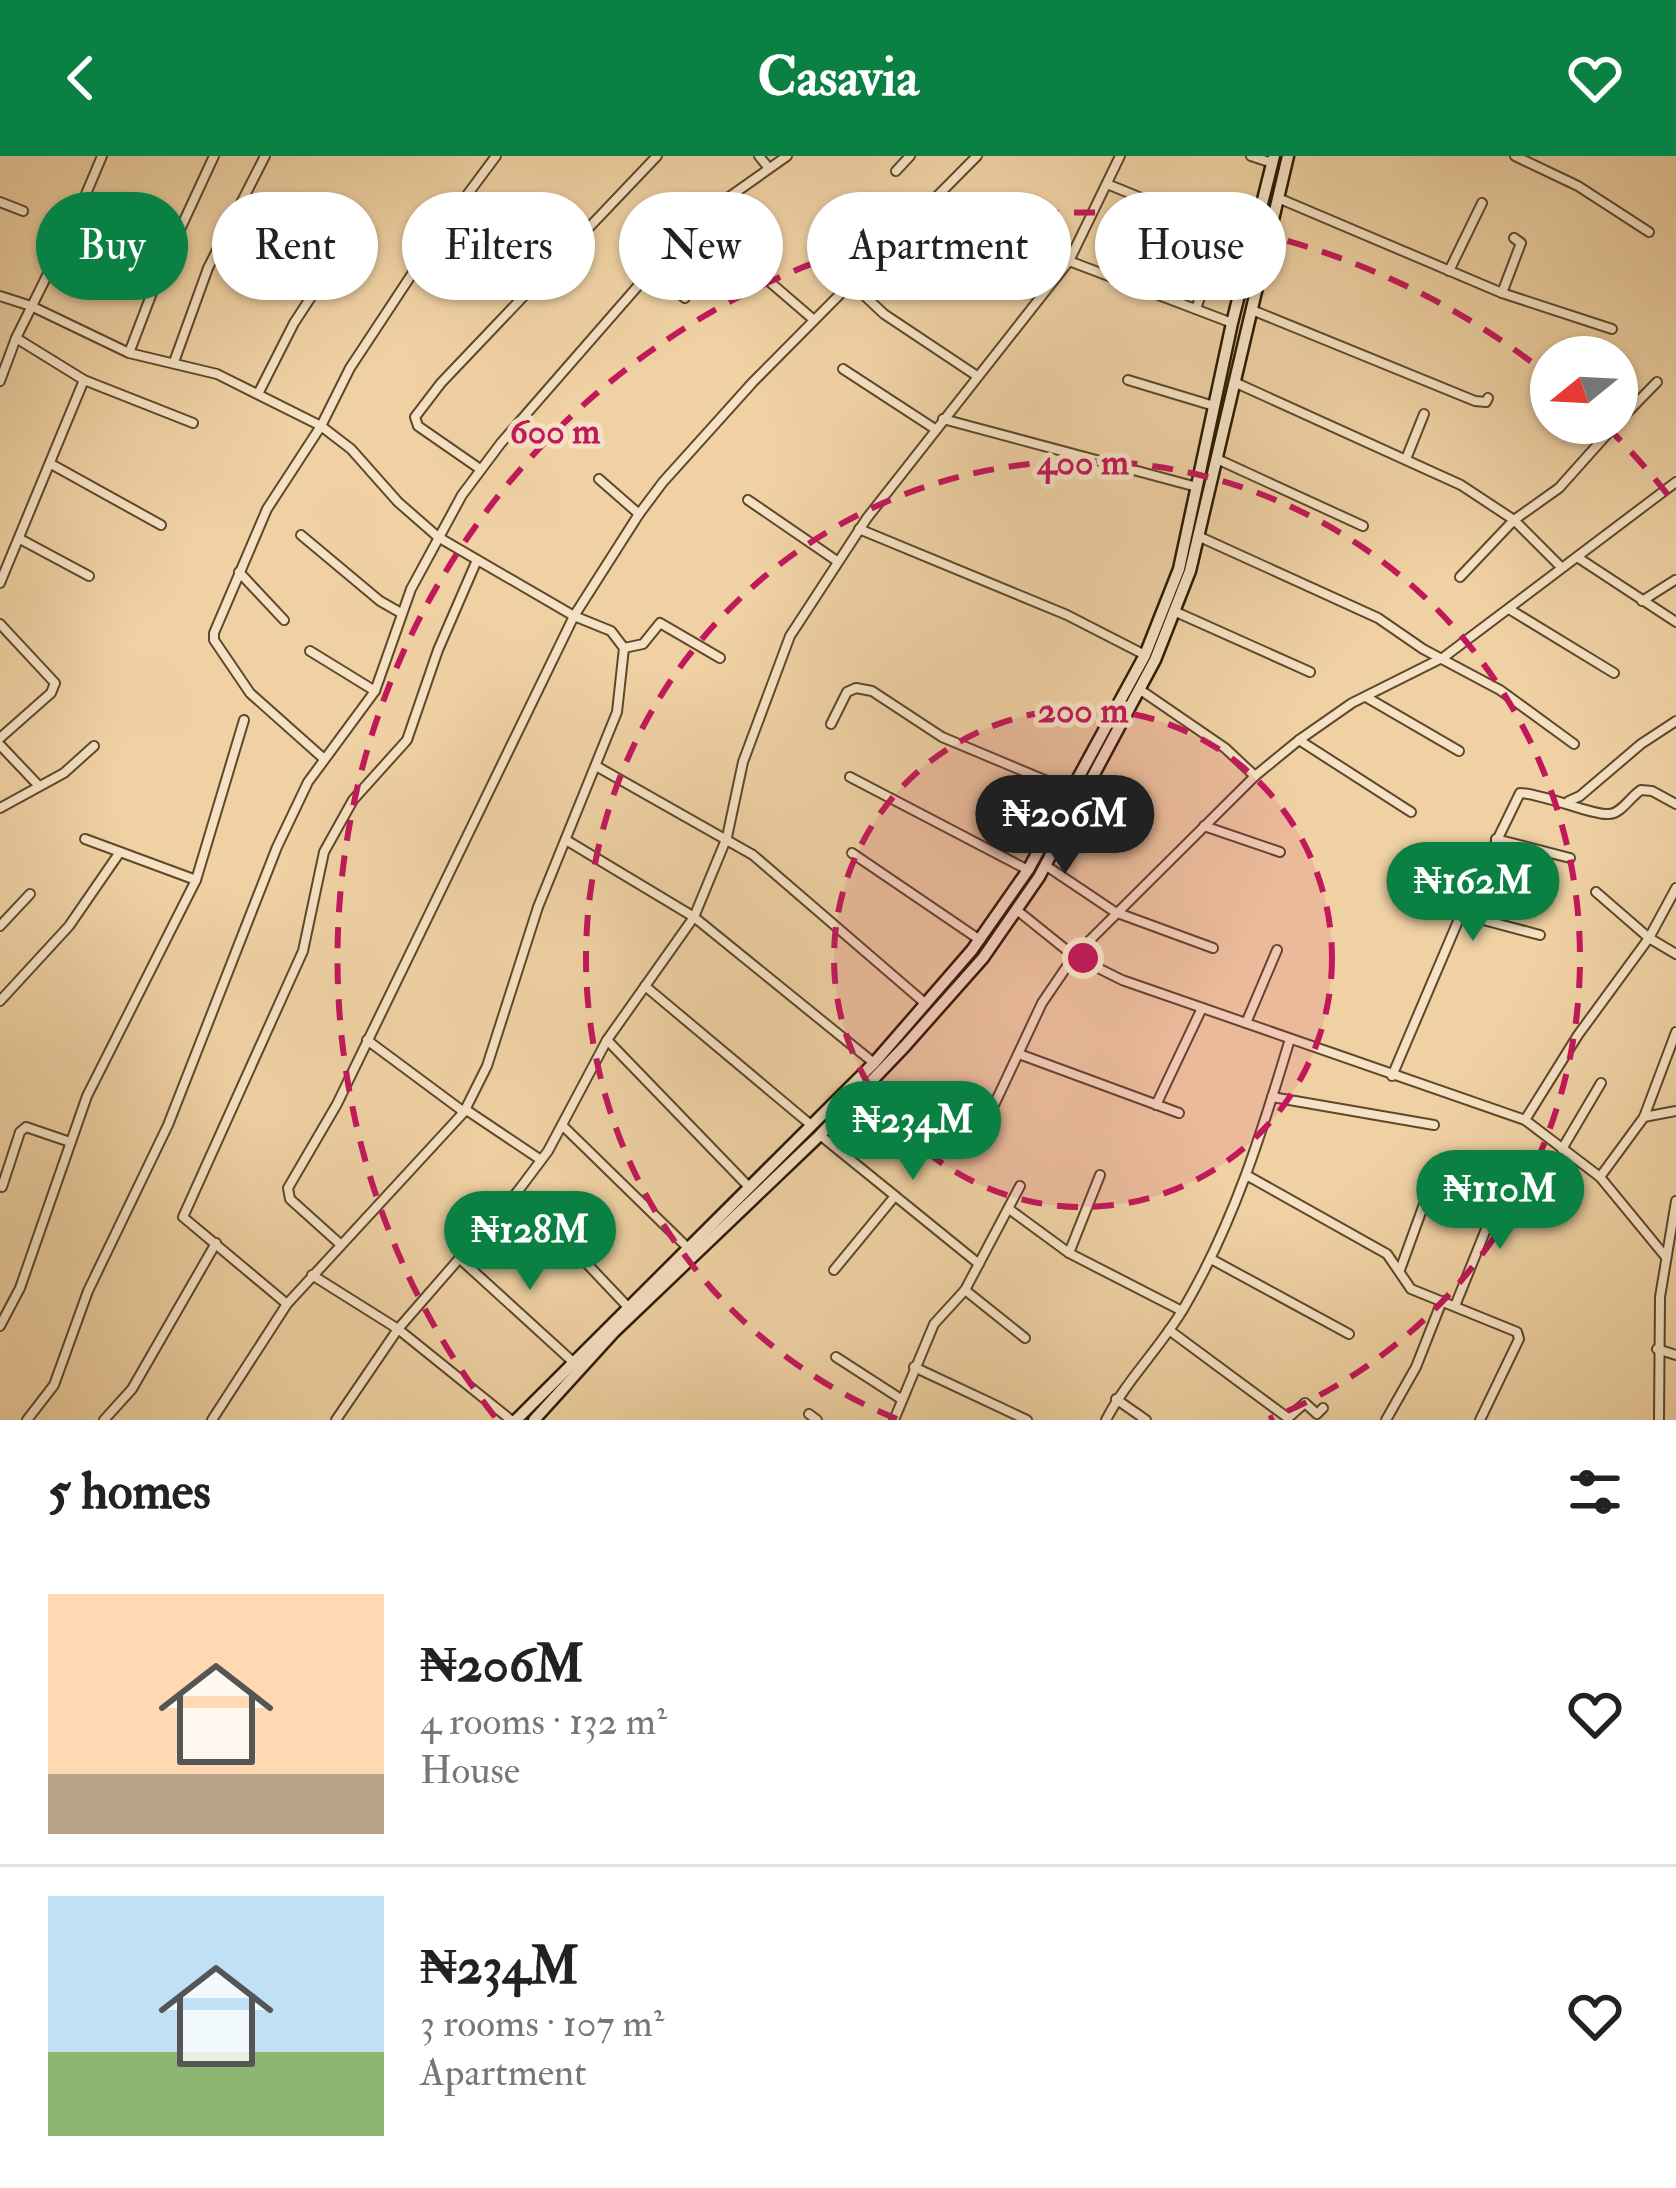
<!DOCTYPE html>
<meta charset="utf-8">
<style>
:root{--surface:#fff;--page:#f6f6f6;--text:#222;--muted:#767676;--line:#e0e0e0;--accent:#0b8043}
body{margin:0;font-family:"IM FELL Double Pica",serif;background:var(--page);color:var(--text);height:100vh;display:flex;flex-direction:column;font-size:45px;white-space:nowrap}
*{box-sizing:border-box;margin:0}
p{font-size:39px;color:var(--muted)}
.icon{flex:none;width:66px;height:66px;fill:none;stroke:currentColor;stroke-width:2;stroke-linecap:round;stroke-linejoin:round}
.map{position:relative;height:1264px;overflow:hidden}
.panel{display:flex;flex-direction:column;background:var(--surface);flex:1}
.panel>*{flex:none}
.banner{position:absolute;left:36px;top:36px;width:1605px;height:108px;display:flex;gap:24px}
.needle{width:78px;rotate:252deg}
.controls{position:absolute;left:1530px;top:180px;display:grid;gap:24px}
.controls a{display:grid;place-items:center;width:108px;height:108px;border-radius:50%;background:var(--surface);box-shadow:0 3px 9px #0004;font-size:60px}
.price{position:absolute;translate:-50% -102px;padding:0 27px;border-radius:42px;background:var(--accent);color:#fff;font-size:39px;line-height:78px;filter:drop-shadow(0 3px 6px #0008)}
.price::after{content:'';position:absolute;left:50%;top:72px;width:36px;height:27px;margin-left:-18px;background:inherit;clip-path:polygon(0 0,100% 0,50% 100%)}
.price.on{background:#222;color:#fff}
ul{padding:0;list-style:none}
li{display:flex;align-items:center;gap:36px;height:300px;padding:0 48px}
li+li{border-top:3px solid var(--line)}
li span{display:grid;place-items:center;flex:none;width:336px;height:240px;border-radius:0px;color:#555}
li>.icon{margin-inline-start:auto}
span .icon{width:144px;height:144px;fill:#fffc;stroke-width:1}
li b{font-size:51px}
h2{display:flex;justify-content:space-between;align-items:center;height:144px;padding:0 48px;font-size:51px}
.chip{padding:0 42px;border-radius:54px;background:var(--surface);box-shadow:0 3px 9px #0004;font-size:42px;line-height:108px}
.chip.on{background:var(--accent);color:#fff}
header{display:flex;justify-content:space-between;align-items:center;height:156px;padding:0 48px;background:var(--accent);color:#fff;font-size:54px;font-weight:800}
.map>svg:first-child{display:block}
.lines{fill:none;stroke-linecap:round;stroke-linejoin:round}
.street-casing{stroke:#5d482a;stroke-width:12}
.secondary-casing{stroke:#2c1b02;stroke-width:15}
.street{stroke:#f5e1c3;stroke-width:8}
.secondary{stroke:#f5e1c3;stroke-width:10}
.ring{fill:none;stroke:#c2185b;stroke-width:6;stroke-dasharray:21 15}
.centre{fill:#c2185b;stroke:#f5e1c3;stroke-width:6}
.ring-label{font-size:36px;text-anchor:middle;font-weight:bold;fill:#c2185b;stroke:#f5e1c3;stroke-width:10;stroke-linejoin:round;paint-order:stroke}
</style>
<header><svg class="icon" aria-label="back" viewBox="0 0 24 24"><path d="M15 5l-7 7 7 7"/></svg>Casavia<svg class="icon" aria-label="heart" viewBox="0 0 24 24"><path d="M12 20l-8-8c-3-5 5-10 8-4 3-6 11-1 8 4z"/></svg></header>
<div class="map">
<svg width="1676" height="1264" viewBox="0 0 1676 1264">
<rect width="100%" height="100%" fill="#efd1a3"/>
<filter id="stains"><feTurbulence type="fractalNoise" baseFrequency=".00167" numOctaves="4"/><feColorMatrix values="0 0 0 0 .2 0 0 0 0 .09 0 0 0 0 .02 0 0 0 .5 -.17"/></filter>
<radialGradient id="worn" r=".72"><stop offset=".6" stop-color="#630" stop-opacity="0"/><stop offset="1" stop-color="#630" stop-opacity=".3"/></radialGradient>
<g class="lines">
<defs>
<g id="street">
<path d="M759,0L768,11"/>
<path d="M1251,0L1272,7"/>
<path d="M1515,0L1578,30L1649,76"/>
<path d="M896,15L910,0"/>
<path d="M1107,28L1252,87"/>
<path d="M1278,42L1502,137L1612,173"/>
<path d="M0,46L23,55"/>
<path d="M1003,77L1063,111"/>
<path d="M1069,105L1232,167"/>
<path d="M757,115L814,164"/>
<path d="M1449,115L1482,47"/>
<path d="M651,117L685,142"/>
<path d="M850,126L884,158L977,220"/>
<path d="M1502,137L1521,87L1514,82"/>
<path d="M0,140L31,150L129,197L217,218L321,270L351,293L398,346L438,381L574,460L611,475L624,492L617,556L538,751L487,910L464,956L287,1148L212,1264"/>
<path d="M1196,153L1219,84"/>
<path d="M1252,154L1475,245L1486,246L1488,242"/>
<path d="M16,182L84,224L193,267"/>
<path d="M129,197L158,121L214,0"/>
<path d="M174,206L208,112L265,0"/>
<path d="M843,213L935,273"/>
<path d="M1128,224L1214,250"/>
<path d="M0,225L16,182L78,57L102,0"/>
<path d="M1234,226L1461,329L1514,364L1560,410"/>
<path d="M259,236L294,167L332,109"/>
<path d="M943,263L1197,331"/>
<path d="M1617,267L1657,226"/>
<path d="M1217,303L1363,370"/>
<path d="M1406,303L1424,258"/>
<path d="M51,308L161,369"/>
<path d="M480,313L418,270L415,261L441,227L657,0"/>
<path d="M599,323L639,358"/>
<path d="M748,344L837,405"/>
<path d="M859,373L1067,459L1145,499"/>
<path d="M301,379L380,445L401,457"/>
<path d="M1200,381L1378,462L1423,493L1500,534L1574,588"/>
<path d="M20,383L89,420"/>
<path d="M1577,401L1676,466"/>
<path d="M239,416L284,464"/>
<path d="M1460,421L1514,364L1559,332L1617,267"/>
<path d="M0,427L84,224"/>
<path d="M1642,445L1675,424"/>
<path d="M1509,453L1614,517"/>
<path d="M1176,456L1310,516"/>
<path d="M0,468L55,527L51,537L0,582"/>
<path d="M624,492L643,488L660,467L720,502"/>
<path d="M310,495L375,535"/>
<path d="M1139,533L1225,592L1255,620"/>
<path d="M1366,541L1459,595"/>
<path d="M831,568L847,536L856,532L872,535L942,581L1071,635"/>
<path d="M1299,584L1411,656"/>
<path d="M0,589L39,630"/>
<path d="M323,602L250,537L214,484V477L267,353L321,270L350,212L441,74L496,0"/>
<path d="M596,610L753,699L926,848"/>
<path d="M850,621L1028,714"/>
<path d="M1569,645L1580,640L1641,588L1676,565"/>
<path d="M0,652L64,617L94,590"/>
<path d="M1204,670L1280,696"/>
<path d="M85,683L196,724"/>
<path d="M1496,683L1570,702"/>
<path d="M566,684L694,761L874,907"/>
<path d="M852,697L980,784"/>
<path d="M1045,709L1115,756L1213,792"/>
<path d="M1396,729L1461,758L1540,779"/>
<path d="M1596,736L1649,782L1676,798"/>
<path d="M1018,755L1074,800L1255,620L1299,584L1352,547L1444,501L1676,326"/>
<path d="M0,770L30,738"/>
<path d="M645,830L811,969"/>
<path d="M0,845L69,770L120,696"/>
<path d="M1246,867L1277,794"/>
<path d="M367,884L464,956"/>
<path d="M607,884L749,1031"/>
<path d="M1019,898L1179,957"/>
<path d="M1392,920L1461,758L1520,637C1545,638 1594,660 1609,658C1621,658 1631,640 1641,634L1652,635L1676,648"/>
<path d="M1272,941L1434,969"/>
<path d="M1156,949L1202,852"/>
<path d="M465,953L541,1004"/>
<path d="M1644,961L1676,955"/>
<path d="M987,964L1042,847L1074,800L1122,824L1525,964L1600,1021L1665,1100"/>
<path d="M1525,964L1578,879L1649,782L1676,732"/>
<path d="M562,969L687,1091"/>
<path d="M820,979L979,1108"/>
<path d="M1562,993L1601,927"/>
<path d="M1248,1020L1387,1098L1411,1133L1517,1176L1519,1183L1480,1264"/>
<path d="M1600,1021L1644,961L1676,876"/>
<path d="M2,1031L20,976L26,971L70,986"/>
<path d="M518,1035L627,1150"/>
<path d="M1009,1053L1069,1097L1182,1155"/>
<path d="M340,1088L290,1043L288,1032L337,948L574,460L639,358L663,326L753,226L977,0"/>
<path d="M1069,1097L1100,1019"/>
<path d="M459,1102L572,1205"/>
<path d="M1211,1103L1349,1178"/>
<path d="M834,1114L895,1040"/>
<path d="M1400,1114L1436,1015"/>
<path d="M312,1119L398,1173L511,1264"/>
<path d="M965,1134L1025,1182"/>
<path d="M287,1148L183,1061L303,795L324,696L353,644L407,584L438,494L477,404"/>
<path d="M1455,1150L1505,1026"/>
<path d="M0,1170L20,1132L87,940L196,724L244,564"/>
<path d="M1169,1174L1288,1262L1305,1247L1317,1258L1323,1252"/>
<path d="M1657,1193L1676,1199"/>
<path d="M836,1201L901,1243"/>
<path d="M914,1211L1027,1264"/>
<path d="M1116,1243L1146,1264"/>
<path d="M809,1258L817,1264"/>
<path d="M27,1264L54,1229L88,1135L168,969L277,691L308,626L375,535L411,433L462,339L501,287L678,84L722,46L787,0"/>
<path d="M104,1264L132,1233L216,1087"/>
<path d="M336,1264L398,1173L518,1035L548,995L607,884L694,761L727,681L743,606L790,480L867,362L1069,105L1120,0"/>
<path d="M894,1264L934,1168L965,1134L1020,1030"/>
<path d="M1106,1264C1127,1223 1162,1190 1185,1150C1234,1066 1262,976 1290,883"/>
<path d="M1386,1264L1416,1211L1442,1145"/>
<path d="M1659,1264L1660,1141L1676,1045"/>
</g>
<g id="secondary">
<path d="M516,1264L874,907L972,794L1028,714L1145,499L1179,413L1232,167L1274,0"/>
<path d="M534,1264L614,1176L820,979L905,890L983,802L1039,721L1155,504L1190,415L1288,0"/>
</g>
</defs>
<use href="#street" class="street-casing"/>
<use href="#secondary" class="secondary-casing"/>
<use href="#street" class="street"/>
<use href="#secondary" class="secondary"/>
</g>
<circle cx="1083" cy="802" r="249" fill="#c2185b" fill-opacity=".12"/>
<g class="ring">
<circle cx="1083" cy="802" r="249"/>
<path d="M897 1263A497 497 0 1 1 1269 1263"/>
<path d="M495 1261A746 746 0 0 1 1547 218M1606 270A746 746 0 0 1 1675 348"/>
</g>
<circle cx="1083" cy="802" r="18" class="centre"/>
<g class="ring-label">
<text x="555" y="287">600 m</text>
<text x="1083" y="318">400 m</text>
<text x="1083" y="566">200 m</text>
</g>
<rect width="100%" height="100%" filter="url(#stains)"/>
<rect width="100%" height="100%" fill="url(#worn)"/>
</svg>
<div class="controls">
<a><svg class="needle" viewBox="-14 -14 28 28"><path d="M0-13l5 13h-10z" fill="#e53935"/><path d="M0 13l5-13h-10z" fill="#767676"/></svg></a>
</div>
<b class="price on" style="left:1065px;top:721px">₦206M</b>
<b class="price" style="left:1473px;top:788px">₦162M</b>
<b class="price" style="left:913px;top:1027px">₦234M</b>
<b class="price" style="left:1500px;top:1096px">₦110M</b>
<b class="price" style="left:530px;top:1137px">₦128M</b>
<div class="banner">
<a class="chip on">Buy</a>
<a class="chip">Rent</a>
<a class="chip">Filters</a>
<a class="chip">New</a>
<a class="chip">Apartment</a>
<a class="chip">House</a>
</div>
</div>
<section class="panel">
<h2>5 homes<svg class="icon" aria-label="filters" viewBox="0 0 24 24"><path d="M4 7h16M4 17h16"/><circle cx="9" cy="7" r="2"/><circle cx="15" cy="17" r="2"/></svg></h2>
<ul>
<li><span style="background:linear-gradient(#ffd9b3 75%,#b9a48a 0)"><svg class="icon" aria-label="home" viewBox="0 0 24 24"><path d="M3 11l9-7 9 7M6 9v11h12V9"/></svg></span><div><b>₦206M</b><p>4 rooms · 132 m²</p><p>House</p></div><svg class="icon" aria-label="heart" viewBox="0 0 24 24"><path d="M12 20l-8-8c-3-5 5-10 8-4 3-6 11-1 8 4z"/></svg></li>
<li><span style="background:linear-gradient(#bfe0f5 65%,#8fb573 0)"><svg class="icon" aria-label="home" viewBox="0 0 24 24"><path d="M3 11l9-7 9 7M6 9v11h12V9"/></svg></span><div><b>₦234M</b><p>3 rooms · 107 m²</p><p>Apartment</p></div><svg class="icon" aria-label="heart" viewBox="0 0 24 24"><path d="M12 20l-8-8c-3-5 5-10 8-4 3-6 11-1 8 4z"/></svg></li>
</ul>
</section>
